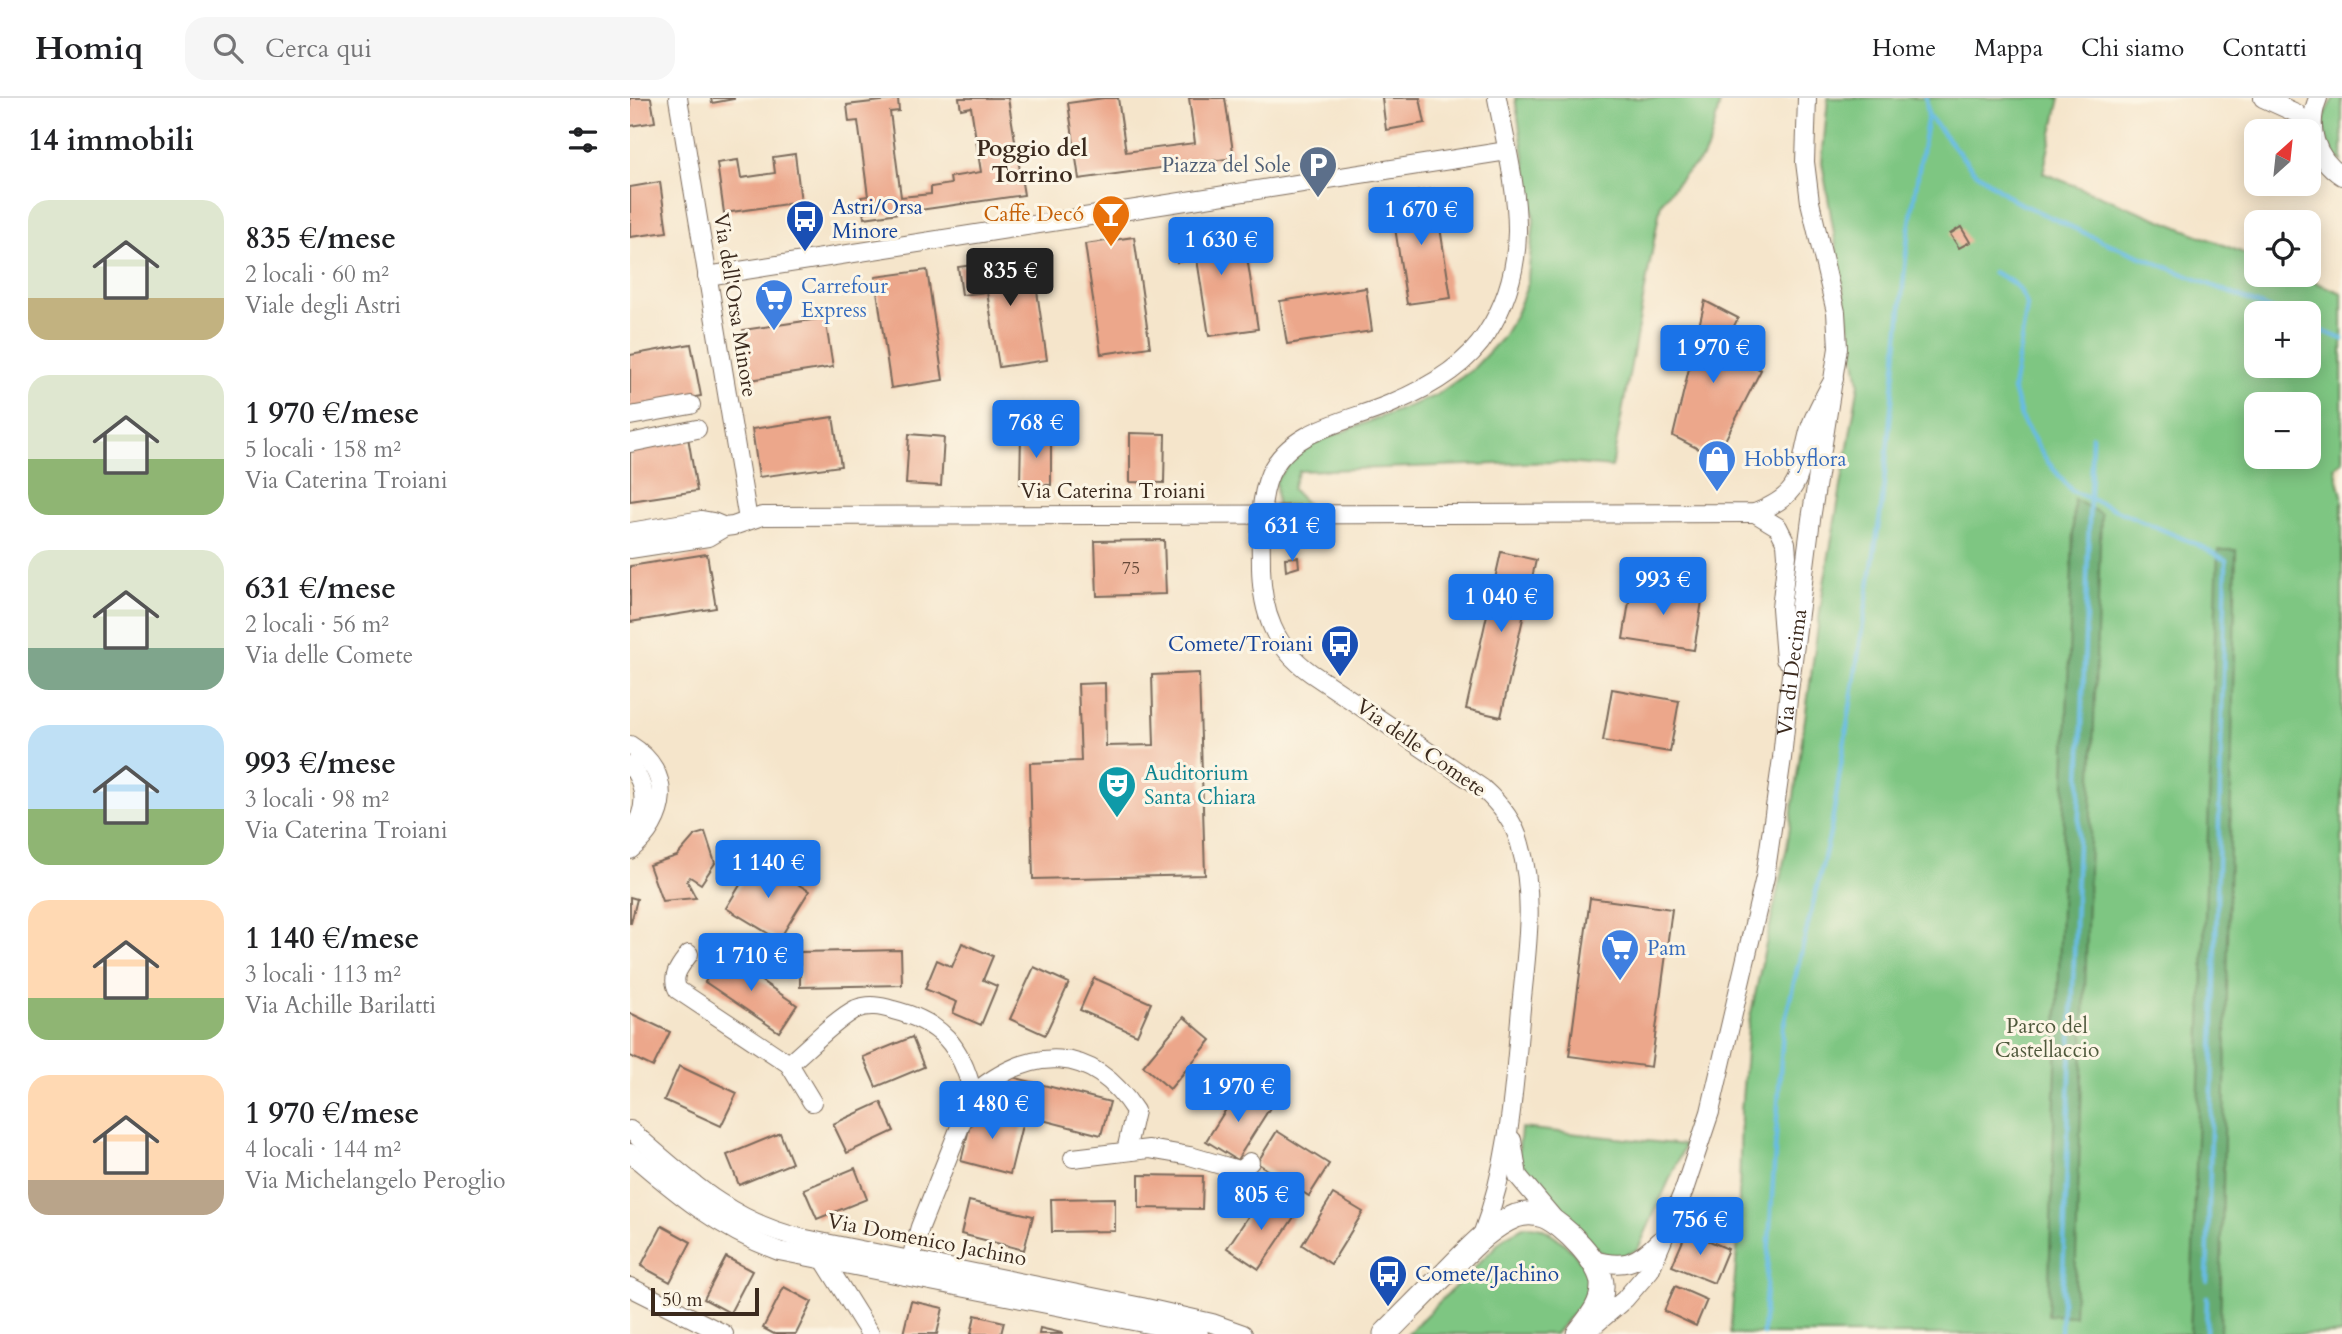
<!DOCTYPE html>
<html lang="it">
<meta charset="utf-8">
<style>
:root{--surface:#fff;--page:#f6f6f6;--text:#202124;--muted:#757577;--line:#e0e0e0;--accent:#1a73e8}
body{margin:0;font-family:Cardo,serif;background:var(--page);color:var(--text);height:100vh;display:flex;flex-direction:column;font-size:26px;white-space:nowrap}
*{box-sizing:border-box;margin:0}
p{font-size:23px;color:var(--muted)}
.icon{flex:none;width:38px;height:38px;fill:none;stroke:currentColor;stroke-width:2;stroke-linecap:round;stroke-linejoin:round}
.map{position:relative;flex:1;overflow:hidden}
.drawer{display:flex;flex-direction:column;background:var(--surface);width:630px}
.drawer>*{flex:none}
.needle{width:46px;rotate:27deg}
.buttons{position:absolute;left:1614px;top:21px;display:grid;gap:14px}
.buttons a{display:grid;place-items:center;width:77px;height:77px;border-radius:14px;background:var(--surface);box-shadow:0 4px 18px #0003;font-size:35px}
.scale{position:absolute;left:21px;bottom:18px;width:108px;box-sizing:border-box;padding-left:7px;border:4px solid #3b2a1e;border-top:0;font-size:19px;line-height:24px;white-space:nowrap;color:#3b2a1e;-webkit-text-stroke:5px #fcf5e5;paint-order:stroke}
.price{position:absolute;translate:-50% -60px;padding:0 16px;border-radius:7px;background:var(--accent);color:#fff;font-size:23px;line-height:46px;filter:drop-shadow(0 2px 4px #0008)}
.price::after{content:'';position:absolute;left:50%;top:42px;width:21px;height:16px;margin-left:-10px;background:inherit;clip-path:polygon(0 0,100% 0,50% 100%)}
.price.selected{background:#222;color:#fff}
ul{padding:0;list-style:none}
li{display:flex;align-items:center;gap:21px;height:175px;padding:0 28px}
li span{display:grid;place-items:center;flex:none;width:196px;height:140px;border-radius:21px;color:#555}
li>.icon{margin-inline-start:auto}
span .icon{width:84px;height:84px;fill:#fffc;stroke-width:1}
li b{font-size:30px}
h2{display:flex;justify-content:space-between;align-items:center;height:84px;padding:0 28px;font-size:30px}
header{display:flex;align-items:center;gap:42px;box-sizing:border-box;height:98px;padding:0 35px;background:var(--surface);border-bottom:2px solid var(--line)}
header strong{font-size:33px}
nav{display:flex;gap:38px;margin-inline-start:auto;font-size:24px}
.search{width:490px;height:63px;background:var(--page);display:flex;align-items:center;gap:18px;box-sizing:border-box;padding:0 24px;border-radius:21px;color:var(--muted);font-size:26px}
main{display:flex;flex:1;min-height:0}
.map>svg:first-child{display:block}
.green{fill:#7ec682;stroke:#5c7850;stroke-width:2;fill-rule:evenodd}
.forest{fill:#66ab70;stroke:#506a47;stroke-width:2}
.lines{fill:none;stroke-linecap:round;stroke-linejoin:round}
.stream{stroke:#67bce3;stroke-width:4.5}
.building{fill:#eca78b}
.minor-casing{stroke:#7c6b5b;stroke-width:20}
.major-casing{stroke:#7c6b5b;stroke-width:25}
.minor{stroke:#fff;stroke-width:18}
.major{stroke:#fff;stroke-width:23}
.labels{text-anchor:middle;dominant-baseline:central;stroke-width:6;stroke-linejoin:round;paint-order:stroke}
.number-label{font-size:18px;fill:#674939}
.service-label{font-size:21px;fill:#4e5e75;stroke:#fcf5e5;text-anchor:end}
.transit-label{font-size:21px;fill:#164399;stroke:#fcf5e5;text-anchor:start}
.food-label{font-size:21px;fill:#c56008;stroke:#fcf5e5;text-anchor:end}
.shop-label{font-size:21px;fill:#366cbe;stroke:#fcf5e5;text-anchor:start}
.street-label{font-size:21px;fill:#3b2a1e;stroke:#fcf5e5}
.culture-label{font-size:21px;fill:#0d838f;stroke:#fcf5e5;text-anchor:start}
.park-label{font-size:21px;fill:#4f593c;stroke:#fcf5e5}
.neighbourhood-label{font-size:23px;font-weight:bold;fill:#3b2a1e;stroke:#fcf5e5}
</style>
<header>
<strong>Homiq</strong>
<div class="search"><svg class="icon" aria-label="search" viewBox="0 0 24 24"><circle cx="10" cy="10" r="6"/><path d="M15 15l6 6"/></svg>Cerca qui</div>
<nav><a>Home</a><a>Mappa</a><a>Chi siamo</a><a>Contatti</a></nav>
</header>
<main>
<section class="drawer">
<h2>14 immobili<svg class="icon" aria-label="filters" viewBox="0 0 24 24"><path d="M4 7h16M4 17h16"/><circle cx="9" cy="7" r="2"/><circle cx="15" cy="17" r="2"/></svg></h2>
<ul>
<li><span style="background:linear-gradient(#dfe7d0 70%,#c2b280 0)"><svg class="icon" aria-label="home" viewBox="0 0 24 24"><path d="M3 11l9-7 9 7M6 9v11h12V9"/></svg></span><div><b>835 €/mese</b><p>2 locali · 60 m²</p><p>Viale degli Astri</p></div></li>
<li><span style="background:linear-gradient(#dfe7d0 60%,#8fb573 0)"><svg class="icon" aria-label="home" viewBox="0 0 24 24"><path d="M3 11l9-7 9 7M6 9v11h12V9"/></svg></span><div><b>1 970 €/mese</b><p>5 locali · 158 m²</p><p>Via Caterina Troiani</p></div></li>
<li><span style="background:linear-gradient(#dfe7d0 70%,#7fa58c 0)"><svg class="icon" aria-label="home" viewBox="0 0 24 24"><path d="M3 11l9-7 9 7M6 9v11h12V9"/></svg></span><div><b>631 €/mese</b><p>2 locali · 56 m²</p><p>Via delle Comete</p></div></li>
<li><span style="background:linear-gradient(#bfe0f5 60%,#8fb573 0)"><svg class="icon" aria-label="home" viewBox="0 0 24 24"><path d="M3 11l9-7 9 7M6 9v11h12V9"/></svg></span><div><b>993 €/mese</b><p>3 locali · 98 m²</p><p>Via Caterina Troiani</p></div></li>
<li><span style="background:linear-gradient(#ffd9b3 70%,#8fb573 0)"><svg class="icon" aria-label="home" viewBox="0 0 24 24"><path d="M3 11l9-7 9 7M6 9v11h12V9"/></svg></span><div><b>1 140 €/mese</b><p>3 locali · 113 m²</p><p>Via Achille Barilatti</p></div></li>
<li><span style="background:linear-gradient(#ffd9b3 75%,#b9a48a 0)"><svg class="icon" aria-label="home" viewBox="0 0 24 24"><path d="M3 11l9-7 9 7M6 9v11h12V9"/></svg></span><div><b>1 970 €/mese</b><p>4 locali · 144 m²</p><p>Via Michelangelo Peroglio</p></div></li>
</ul>
</section>
<div class="map">
<svg width="1712" height="1236" viewBox="0 0 1712 1236">
<rect width="100%" height="100%" fill="#fcf5e5"/>
<filter id="ink" filterUnits="userSpaceOnUse"><feTurbulence type="fractalNoise" baseFrequency=".0143" numOctaves="2"/><feDisplacementMap in="SourceGraphic" scale="14" xChannelSelector="R" yChannelSelector="G"/><feConvolveMatrix kernelMatrix="1 2 1 2 8 2 1 2 1" color-interpolation-filters="sRGB"/></filter>
<filter id="wash" filterUnits="userSpaceOnUse"><feTurbulence type="fractalNoise" baseFrequency=".00686" numOctaves="4" result="noise"/><feDisplacementMap in="SourceGraphic" scale="28" xChannelSelector="R" yChannelSelector="G"/><feGaussianBlur stdDeviation="1.57" result="paint"/><feColorMatrix in="noise" values="0 0 0 0 0 0 0 0 0 0 0 0 0 0 0 0 0 1.4 0 .05"/><feComposite in="paint" operator="in"/></filter>
<g filter="url(#wash)">
<rect width="100%" height="100%" fill="#f5e5cb"/>
<g class="green">
<path d="M885,0H1091L1080,45L1073,60L1053,78L1031,105L982,369L923,364L669,373L662,391L679,408L647,409L646,382L673,349L805,298L843,271L872,240L886,216L897,188L904,122Z"/>
<path d="M1198,0H1430L1413,75L1626,160V177H1667L1712,195V363L1705,369L1712,398V1236H1100L1108,1142L1111,1013L1118,929L1157,749L1193,492L1229,285L1192,64ZM1626,215H1678V268H1626ZM1626,306H1678V359H1626Z"/>
<path d="M1704,0H1712V64C1693,48 1688,20 1704,0Z"/>
<path d="M891,1030L1055,1047L1008,1151C1000,1155 993,1160 983,1159C960,1157 892,1081 889,1057C888,1049 891,1038 891,1030Z"/>
<path d="M895,1128C901,1128 906,1128 911,1130C927,1136 962,1168 960,1186C957,1204 936,1222 925,1236H777L876,1138Z"/>
</g>
<g class="forest">
<path d="M1444,401L1471,416L1444,1218L1418,1217Z"/>
<path d="M1588,452H1606L1590,1236H1560Z"/>
</g>
<g class="lines">
<g class="stream">
<path d="M1298,17L1343,72L1383,102L1472,143L1650,215"/>
<path d="M1363,174C1381,183 1391,187 1397,208L1383,291L1392,322L1417,363L1442,393L1568,447L1596,462L1577,1183"/>
<path d="M1678,227L1712,241"/>
<path d="M1133,1236L1153,930L1201,731L1252,405L1278,137L1298,17L1296,0"/>
<path d="M1431,1236L1462,338"/>
<path d="M1576,1236L1577,1199"/>
</g>
</g>
<g id="blocks">
<g class="building">
<path d="M0,0H21L25,24L0,28Z"/>
<path d="M81,0H104V1L82,5Z"/>
<path d="M329,0H378L394,97L234,120L231,99L238,98L228,23L219,24L217,7L268,1L269,13L260,14L271,99L301,96V89L321,86L320,79L351,74L341,9L331,11Z"/>
<path d="M474,0H488L496,54L565,45L559,0H595L604,60L449,81L438,5Z"/>
<path d="M752,0H790L795,25L756,32Z"/>
<path d="M165,56L171,104L94,115L87,65L108,62L111,80L145,75L143,59Z"/>
<path d="M30,84L37,134L0,139V89Z"/>
<path d="M804,91L821,200L777,206L760,98Z"/>
<path d="M612,126L628,231L579,238L567,161L547,164L543,136Z"/>
<path d="M1331,129L1340,144L1329,150L1320,136Z"/>
<path d="M504,139L520,249L471,256L455,146Z"/>
<path d="M402,159L417,262L369,269L357,194L332,197L328,169Z"/>
<path d="M297,172L313,282L261,290L245,179Z"/>
<path d="M736,190L742,233L657,246L650,203Z"/>
<path d="M1075,203L1108,220L1092,252L1131,272L1086,360L1043,338Z"/>
<path d="M195,220L203,269L120,282L113,232Z"/>
<path d="M61,246L71,298L0,311V257Z"/>
<path d="M203,319L211,368L129,379L122,331Z"/>
<path d="M500,335L535,336L534,385L500,384Z"/>
<path d="M279,336L314,339L311,388L276,386Z"/>
<path d="M391,337H421V387L390,386Z"/>
<path d="M58,339L67,393L0,403V348Z"/>
<path d="M534,442L536,496L467,498L465,443Z"/>
<path d="M871,454L906,462L871,619L836,611Z"/>
<path d="M77,456L86,510L0,524V468Z"/>
<path d="M668,459L669,469L656,473L655,460Z"/>
<path d="M1002,486L1073,497L1064,552L993,541Z"/>
<path d="M569,575L575,777L403,781L400,665L451,663L448,586L475,585L476,648L524,647L522,577Z"/>
<path d="M982,591L1049,603L1040,654L973,643Z"/>
<path d="M75,734L85,765L71,786L60,779L57,783L66,800L32,803L19,767L47,758L65,737Z"/>
<path d="M126,761L179,793L149,842L96,810Z"/>
<path d="M0,799L7,801L1,825H0Z"/>
<path d="M960,800L1042,811L1021,969L939,958Z"/>
<path d="M332,845L363,858L353,882L367,888L351,927L323,915L327,904L295,891L307,862L322,869Z"/>
<path d="M271,852L272,887L170,889V854Z"/>
<path d="M93,857L167,907L149,934L75,884Z"/>
<path d="M404,869L439,885L415,937L380,921Z"/>
<path d="M464,880L521,905L507,937L450,912Z"/>
<path d="M0,915L40,934L23,969L0,958Z"/>
<path d="M554,919L581,942L540,991L513,968Z"/>
<path d="M282,939L294,969L246,989L233,959Z"/>
<path d="M49,968L107,995L91,1028L34,1002Z"/>
<path d="M378,978L480,1004L471,1037L369,1011Z"/>
<path d="M610,989L641,1008L607,1062L576,1043Z"/>
<path d="M251,1004L264,1033L217,1055L203,1026Z"/>
<path d="M344,1011L393,1023L380,1076L331,1063Z"/>
<path d="M647,1033L699,1066L679,1098L627,1065Z"/>
<path d="M150,1035L162,1065L109,1087L97,1057Z"/>
<path d="M225,1070L237,1101L187,1121L174,1091Z"/>
<path d="M509,1077L573,1078L572,1111L509,1110Z"/>
<path d="M703,1096L733,1114L701,1166L672,1147Z"/>
<path d="M632,1098L664,1119L629,1171L597,1150Z"/>
<path d="M485,1100V1133L422,1134L421,1101Z"/>
<path d="M339,1103L403,1118L394,1152L331,1136Z"/>
<path d="M32,1128L61,1144L40,1184L11,1168Z"/>
<path d="M1057,1133L1098,1151L1084,1185L1042,1168Z"/>
<path d="M96,1159L122,1173L100,1215L74,1201Z"/>
<path d="M1045,1188L1077,1202L1066,1228L1034,1213Z"/>
<path d="M154,1189L182,1204L166,1236H144L133,1230Z"/>
<path d="M281,1203L313,1210L307,1236H273Z"/>
<path d="M345,1217L374,1224L371,1236H341Z"/>
<path d="M410,1230L432,1235V1236H409Z"/>
</g>
</g>
</g>
<g filter="url(#ink)">
<use href="#blocks" fill-opacity="0" stroke="#7c6b5b" stroke-width="2"/>
<g class="lines">
<defs>
<g id="minor">
<path d="M48,0L118,422"/>
<path d="M1633,0L1666,15L1682,32"/>
<path d="M1688,0C1676,30 1685,60 1712,78"/>
<path d="M77,178L877,53"/>
<path d="M0,318L61,307"/>
<path d="M0,345L67,331"/>
<path d="M1125,415L1148,429L1156,445L1157,458L1151,510L1155,561"/>
<path d="M0,434L72,422L83,424L95,429"/>
<path d="M0,451L78,439L95,429L103,428L132,418L1125,415C1176,395 1167,376 1180,330C1186,313 1195,297 1204,281"/>
<path d="M0,647C45,675 37,722 0,752"/>
<path d="M0,667C18,688 18,714 0,735"/>
<path d="M59,856C51,867 40,878 48,892L159,966C177,951 206,921 226,911C239,906 250,908 263,912C311,924 331,947 343,996L290,1129L276,1178"/>
<path d="M159,966L182,1004"/>
<path d="M343,996C401,948 462,946 505,1013L496,1053"/>
<path d="M0,1032C55,1079 98,1123 171,1140L512,1209L582,1225L613,1236"/>
<path d="M882,1042L888,1078L925,1122"/>
<path d="M0,1055C46,1095 91,1132 149,1153L569,1236"/>
<path d="M443,1060L519,1051L560,1058L608,1072L612,1071L620,1064"/>
<path d="M851,1140C880,1064 884,990 891,910C896,856 906,800 890,746C884,723 870,706 852,690L681,575C644,549 632,514 631,470C631,440 628,404 640,376C661,330 719,324 760,306C796,291 836,269 857,235C907,158 883,83 867,0"/>
<path d="M192,1159L240,1236"/>
<path d="M961,1161C992,1171 1007,1166 1029,1143"/>
<path d="M0,1189L94,1236"/>
<path id="s1" d="M954,1236L995,1201L1020,1172L1054,1092L1080,1014L1135,779L1152,660L1158,601L1181,421L1208,250L1206,214L1180,104L1175,64L1177,0"/>
</g>
<path id="major" d="M755,1236C775,1216 795,1195 816,1175C837,1154 858,1129 886,1118C895,1115 904,1115 913,1118C933,1125 974,1167 972,1189C972,1208 958,1222 948,1236"/>
</defs>
<use href="#minor" class="minor-casing"/>
<use href="#major" class="major-casing"/>
<use href="#minor" class="minor"/>
<use href="#major" class="major"/>
</g>
</g>
<defs>
<symbol id="parking-pin" viewBox="-11 -11 22 30"><path d="M0 17L-7.5 6A9.5 9.5 0 1 1 7.5 6Z" fill="#5c6f8a" stroke="#fcf5e5"/><path d="M-3.5-5.5H1a3.5 3.5 0 0 1 0 7H-1V5.5H-3.5ZM-1-3.4V-.6H.8a1.4 1.4 0 0 0 0-2.8Z" fill="#fff"/></symbol>
<symbol id="bar-pin" viewBox="-11 -11 22 30"><path d="M0 17L-7.5 6A9.5 9.5 0 1 1 7.5 6Z" fill="#e8710a" stroke="#fcf5e5"/><path d="M-6-5H6L.8 .8V4.5H3.5V6h-7V4.5H-.8V.8Z" fill="#fff"/></symbol>
<symbol id="bus-pin" viewBox="-11 -11 22 30"><path d="M0 17L-7.5 6A9.5 9.5 0 1 1 7.5 6Z" fill="#1a4fb4" stroke="#fcf5e5"/><path d="M-5-6H5V4H4V6H2V4H-2V6H-4V4H-5ZM-3.5-4V0h7V-4ZM-3.5 1.2v1.5H-2V1.2ZM2 1.2v1.5H3.5V1.2Z" fill="#fff"/></symbol>
<symbol id="supermarket-pin" viewBox="-11 -11 22 30"><path d="M0 17L-7.5 6A9.5 9.5 0 1 1 7.5 6Z" fill="#3f7fe0" stroke="#fcf5e5"/><path d="M-6-5.5h2.5l.6 2H6L4.5 2H-2.5L-4.4-4H-6ZM-1.5 3.2a1.3 1.3 0 1 0 .1 0ZM3 3.2a1.3 1.3 0 1 0 .1 0Z" fill="#fff"/></symbol>
<symbol id="shop-pin" viewBox="-11 -11 22 30"><path d="M0 17L-7.5 6A9.5 9.5 0 1 1 7.5 6Z" fill="#3f7fe0" stroke="#fcf5e5"/><path d="M-5-2.5h2.3a2.7 3.5 0 0 1 5.4 0H5L5.5 6h-11ZM-1.5-2.5h3a1.5 2.3 0 0 0-3 0Z" fill="#fff"/></symbol>
<symbol id="theatre-pin" viewBox="-11 -11 22 30"><path d="M0 17L-7.5 6A9.5 9.5 0 1 1 7.5 6Z" fill="#0f9aa8" stroke="#fcf5e5"/><path d="M-5-5.5Q0-4 5-5.5V0Q5 5 0 6Q-5 5-5 0ZM-3.3-2.5H-1v1.5H-3.3ZM1-2.5H3.3v1.5H1ZM-2.8 1Q0 5.5 2.8 1Z" fill="#fff"/></symbol>
</defs>
<g fill-rule="evenodd">
<use href="#parking-pin" x="666" y="45" width="44" height="60"/>
<use href="#bar-pin" x="459" y="94" width="44" height="60"/>
<use href="#bus-pin" x="153" y="99" width="44" height="60"/>
<use href="#supermarket-pin" x="122" y="178" width="44" height="60"/>
<use href="#shop-pin" x="1065" y="339" width="44" height="60"/>
<use href="#bus-pin" x="688" y="524" width="44" height="60"/>
<use href="#theatre-pin" x="465" y="665" width="44" height="60"/>
<use href="#supermarket-pin" x="968" y="828" width="44" height="60"/>
<use href="#bus-pin" x="736" y="1154" width="44" height="60"/>
</g>
<g class="labels">
<g class="number-label">
<text x="501" y="470">75</text>
</g>
<g class="service-label">
<text x="661" y="67">Piazza del Sole</text>
</g>
<g class="transit-label">
<text x="202" y="109">Astri/Orsa<tspan x="202" dy="24">Minore</tspan></text>
<text x="683" y="546" text-anchor="end">Comete/Troiani</text>
<text x="785" y="1176">Comete/Jachino</text>
</g>
<g class="food-label">
<text x="454" y="116">Caffe Decó</text>
</g>
<g class="shop-label">
<text x="171" y="188">Carrefour<tspan x="171" dy="24">Express</tspan></text>
<text x="1114" y="361">Hobbyflora</text>
<text x="1017" y="850">Pam</text>
</g>
<g class="street-label">
<text transform="translate(105 207) rotate(81)">Via dell'Orsa Minore</text>
<text x="483" y="393">Via Caterina Troiani</text>
<text stroke="none"><textPath href="#s1" startOffset="709">Via di Decima</textPath></text>
<text transform="translate(791 650) rotate(35)">Via delle Comete</text>
<text transform="translate(297 1142) rotate(11)">Via Domenico Jachino</text>
</g>
<g class="culture-label">
<text x="514" y="675">Auditorium<tspan x="514" dy="24">Santa Chiara</tspan></text>
</g>
<g class="park-label">
<text x="1417" y="928">Parco del<tspan x="1417" dy="24">Castellaccio</tspan></text>
</g>
<g class="neighbourhood-label">
<text x="402" y="50">Poggio del<tspan x="402" dy="26">Torrino</tspan></text>
</g>
</g>
</svg>
<div class="buttons">
<a><svg class="needle" viewBox="-14 -14 28 28"><path d="M0-13l5 13h-10z" fill="#e53935"/><path d="M0 13l5-13h-10z" fill="#757577"/></svg></a>
<a><svg class="icon" aria-label="locate" viewBox="0 0 24 24"><circle cx="12" cy="12" r="6"/><path d="M12 2v4M12 18v4M2 12h4M18 12h4"/></svg></a>
<a>+</a>
<a>−</a>
</div>
<div class="scale">50 m</div>
<b class="price" style="left:791px;top:149px">1 670 €</b>
<b class="price" style="left:591px;top:179px">1 630 €</b>
<b class="price selected" style="left:380px;top:210px">835 €</b>
<b class="price" style="left:1083px;top:287px">1 970 €</b>
<b class="price" style="left:406px;top:362px">768 €</b>
<b class="price" style="left:662px;top:465px">631 €</b>
<b class="price" style="left:1033px;top:519px">993 €</b>
<b class="price" style="left:871px;top:536px">1 040 €</b>
<b class="price" style="left:138px;top:802px">1 140 €</b>
<b class="price" style="left:121px;top:895px">1 710 €</b>
<b class="price" style="left:608px;top:1026px">1 970 €</b>
<b class="price" style="left:362px;top:1043px">1 480 €</b>
<b class="price" style="left:631px;top:1134px">805 €</b>
<b class="price" style="left:1070px;top:1159px">756 €</b>
</div>
</main>
